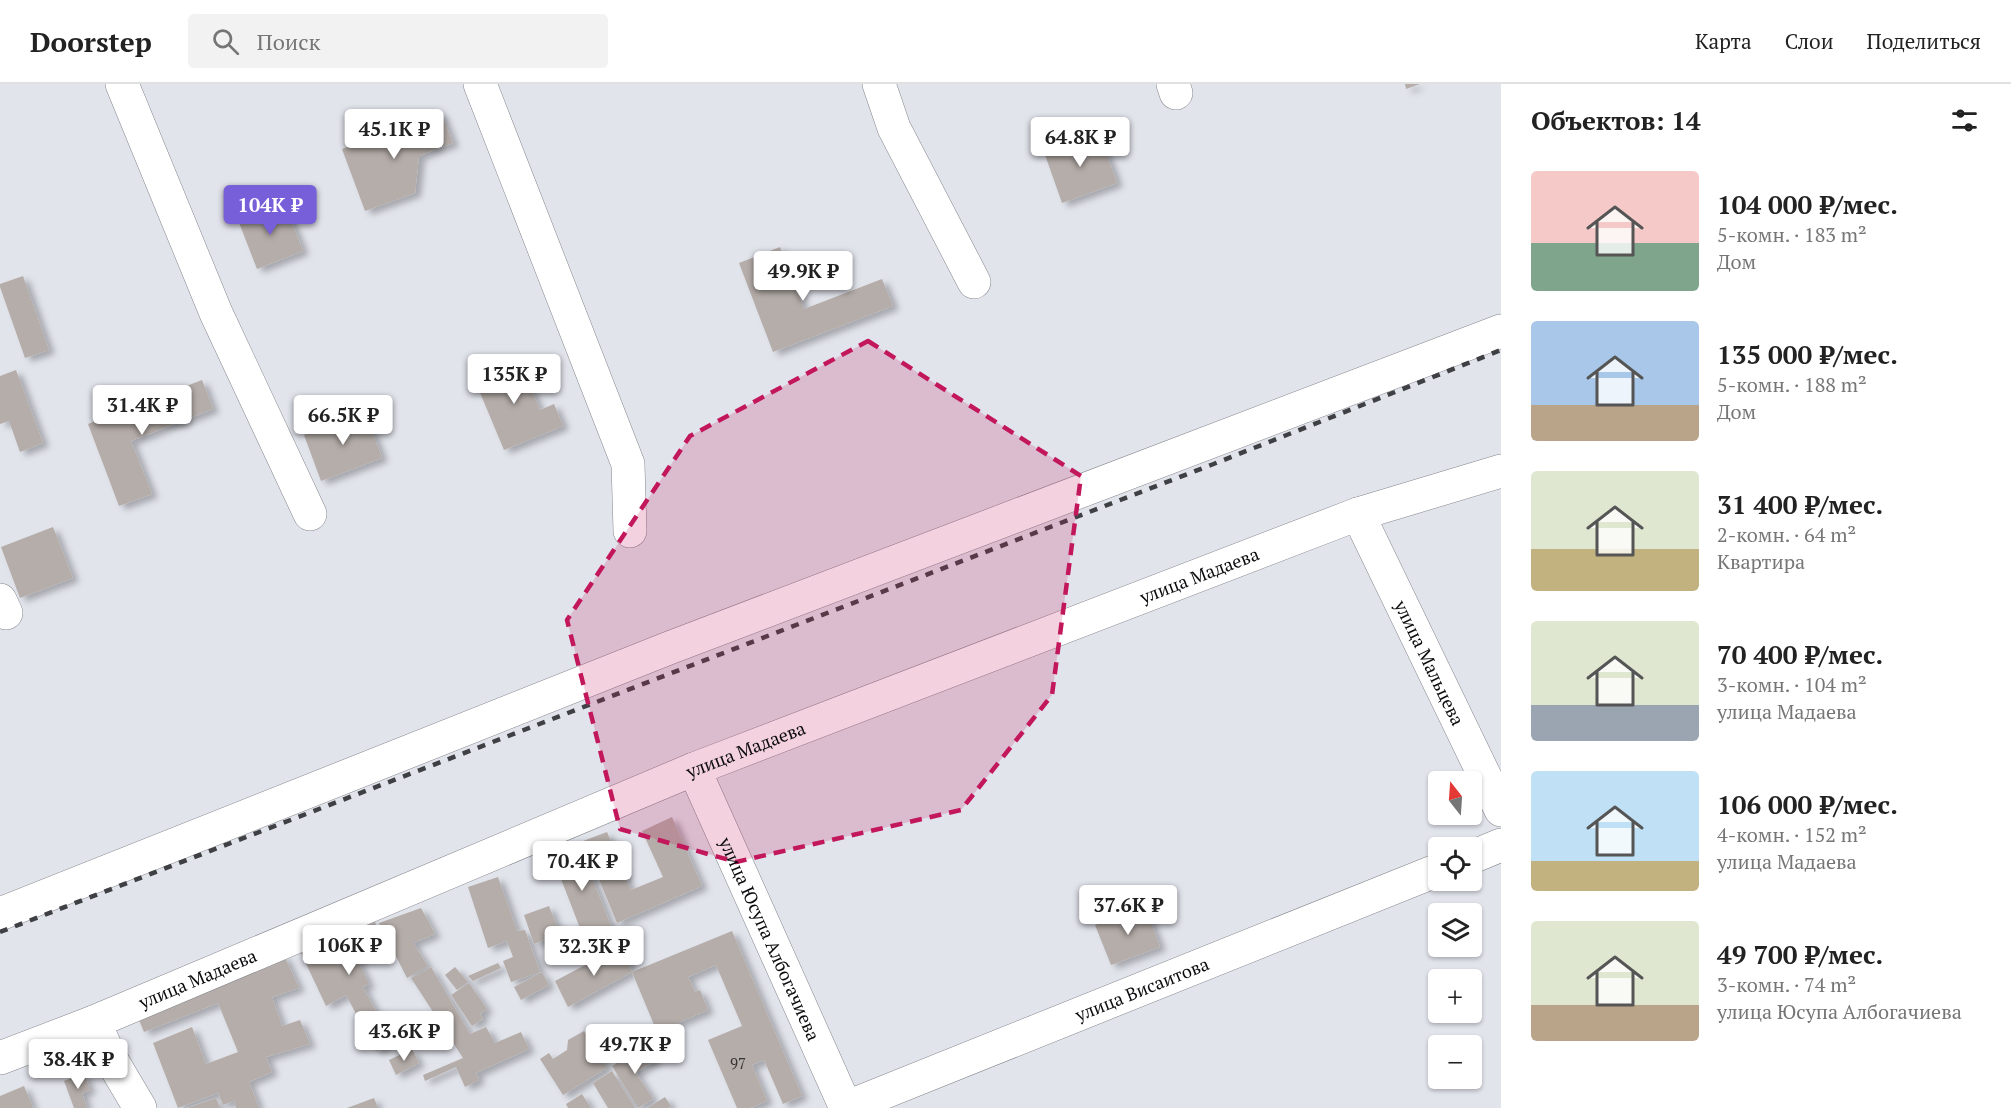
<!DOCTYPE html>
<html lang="ru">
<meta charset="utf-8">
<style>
:root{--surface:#fff;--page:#f2f2f2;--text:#222;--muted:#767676;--line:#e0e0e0;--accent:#775fda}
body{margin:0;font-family:"PT Serif",serif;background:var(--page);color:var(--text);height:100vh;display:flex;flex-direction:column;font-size:22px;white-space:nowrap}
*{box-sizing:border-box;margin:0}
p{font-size:20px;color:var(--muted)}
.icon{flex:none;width:33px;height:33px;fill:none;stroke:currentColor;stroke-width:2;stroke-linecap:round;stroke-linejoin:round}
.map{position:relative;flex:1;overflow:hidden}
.panel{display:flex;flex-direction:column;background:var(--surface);width:510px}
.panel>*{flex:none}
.needle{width:39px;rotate:343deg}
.tools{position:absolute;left:1428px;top:687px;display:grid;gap:12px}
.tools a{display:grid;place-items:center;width:54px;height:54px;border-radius:6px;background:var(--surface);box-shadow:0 2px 4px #0004;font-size:30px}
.price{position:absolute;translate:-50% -51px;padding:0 14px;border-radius:6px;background:#fff;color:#222;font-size:20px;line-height:39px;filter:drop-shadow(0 2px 3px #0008)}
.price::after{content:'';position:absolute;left:50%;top:36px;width:18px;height:14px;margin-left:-9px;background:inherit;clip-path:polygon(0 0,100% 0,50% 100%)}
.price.active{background:var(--accent);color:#fff}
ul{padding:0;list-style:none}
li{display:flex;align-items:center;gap:18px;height:150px;padding:0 30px}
li span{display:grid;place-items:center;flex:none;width:168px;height:120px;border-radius:6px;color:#555}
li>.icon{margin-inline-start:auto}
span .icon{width:72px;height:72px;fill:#fffc;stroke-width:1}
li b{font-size:26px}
h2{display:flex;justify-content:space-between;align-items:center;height:72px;padding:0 30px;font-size:26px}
header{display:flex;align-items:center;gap:36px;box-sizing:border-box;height:84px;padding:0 30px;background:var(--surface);border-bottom:2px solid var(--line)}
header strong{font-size:28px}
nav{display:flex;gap:33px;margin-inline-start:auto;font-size:21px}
.search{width:420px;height:54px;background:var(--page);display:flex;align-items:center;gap:15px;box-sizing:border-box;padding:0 21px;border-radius:6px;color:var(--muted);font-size:22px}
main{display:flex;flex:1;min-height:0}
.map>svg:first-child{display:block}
.building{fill:#b5ada9;filter:url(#shadow)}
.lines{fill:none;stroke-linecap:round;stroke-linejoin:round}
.minor-casing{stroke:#85878e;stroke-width:34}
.minor{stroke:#fff;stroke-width:33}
.rail{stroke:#3f4044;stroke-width:4.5;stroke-dasharray:8 8;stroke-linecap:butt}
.marked{fill:#c2185b;fill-opacity:0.2;stroke:#c2185b;stroke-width:4.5;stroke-dasharray:12 8;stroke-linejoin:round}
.labels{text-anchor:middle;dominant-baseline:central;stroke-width:4.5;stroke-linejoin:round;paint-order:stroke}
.number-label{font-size:15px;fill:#363435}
.street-label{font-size:18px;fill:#0b0b0e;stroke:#e2e4ec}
</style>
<header>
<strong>Doorstep</strong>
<div class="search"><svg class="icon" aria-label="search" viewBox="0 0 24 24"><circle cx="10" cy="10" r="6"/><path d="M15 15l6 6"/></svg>Поиск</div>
<nav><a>Карта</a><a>Слои</a><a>Поделиться</a></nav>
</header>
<main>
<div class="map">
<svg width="1501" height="1024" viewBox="0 0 1501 1024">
<defs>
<filter id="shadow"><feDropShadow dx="6" dy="4" stdDeviation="3" flood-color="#0004"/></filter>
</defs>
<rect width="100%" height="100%" fill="#e2e4ec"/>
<g class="building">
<path d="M1405,0H1420L1406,5Z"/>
<path d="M441,28L453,59L419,72L415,109L365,127L342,65Z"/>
<path d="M1099,49L1117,99L1062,119L1044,68Z"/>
<path d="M284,118L303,167L257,185L238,136Z"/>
<path d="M780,163L804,225L882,195L893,222L773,268L739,179Z"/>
<path d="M23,192L49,266L25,274L0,203V200Z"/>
<path d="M518,274L540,326L554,320L563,342L504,366L473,292Z"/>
<path d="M16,286L43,359L20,368L9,337L0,340V292Z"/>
<path d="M202,296L213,325L131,357L152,410L119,422L88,340Z"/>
<path d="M365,328L382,374L321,397L304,351Z"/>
<path d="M53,443L73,494L20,514L1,463Z"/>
<path d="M672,733L702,802L617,839L583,757L607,748L631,806L663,793L642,747Z"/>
<path d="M578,758L613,847L585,857L551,769Z"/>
<path d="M498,793L517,847L525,846L540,888L511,898L503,877L513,873L507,857L488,864L468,803Z"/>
<path d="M549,822L560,850L534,860L524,831Z"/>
<path d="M1145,822L1160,863L1111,881L1095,841Z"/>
<path d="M421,824L435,850L413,859L428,882L407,894L379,839Z"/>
<path d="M375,838L386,864L357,875L369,900L363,903L393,959L376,967L346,911L326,922L300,867Z"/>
<path d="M732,847L802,1012L783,1020L764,976L752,981L767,1017L750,1024H737L708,956L742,942L716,881L688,893L695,908L700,906L708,926L657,948L632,888Z"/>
<path d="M616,851L619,860L597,868L593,858Z"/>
<path d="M621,862L632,888L568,923L555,897Z"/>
<path d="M284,871L299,904L272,913L282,942L300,936L310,960L266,973L272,988L249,998L259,1024H236L234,1017L223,1021L218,1009L178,1024L153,959L192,943L206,980L238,968L218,919L144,948L135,926Z"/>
<path d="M498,879L501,884L473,897L468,892Z"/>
<path d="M431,883L470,950L486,943L495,959L521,948L529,965L476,989L479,996L465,1003L456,983L425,997L423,991L463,974L411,894Z"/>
<path d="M455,883L468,898L457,906L445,891Z"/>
<path d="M542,888L549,901L521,916L514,903Z"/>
<path d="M469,899L487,925L480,930L483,935L472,942L451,911Z"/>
<path d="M584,947L607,984L563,1011L540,975L549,969L553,975L567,966L568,956Z"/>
<path d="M646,961L656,976L636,989L653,1015L638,1024L612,982Z"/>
<path d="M412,965L419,979L396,991L389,976Z"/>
<path d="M612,987L635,1024H608L593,999Z"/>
<path d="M84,989L90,1006L82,1009L87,1024H74L64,997Z"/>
<path d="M24,1002L33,1024H0V1012Z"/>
<path d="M582,1010L591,1024H568L566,1020Z"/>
<path d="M665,1013L671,1022L668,1024H647Z"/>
<path d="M216,1014L220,1024H187Z"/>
<path d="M374,1014L378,1024H347Z"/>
</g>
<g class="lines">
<defs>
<g id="minor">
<path d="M122,0L216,229L310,430"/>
<path d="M480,0L628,380L630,447"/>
<path d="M879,0L894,44L974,198"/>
<path d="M1173,0L1176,9"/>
<path id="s1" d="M1358,430L1501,726"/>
<path d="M0,516L6,529"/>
<path id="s2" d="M694,685L846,1024"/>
<path d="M1472,773L1501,761"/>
<path d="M0,830L669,564L1501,247"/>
<path d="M94,938L111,975L140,1024"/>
<path id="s3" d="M0,974L94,938L694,685L1358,430L1501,387"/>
<path id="s4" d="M845,1024L1438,786"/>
</g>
</defs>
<use href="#minor" class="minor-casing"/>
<use href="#minor" class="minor"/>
<path class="rail" d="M0,848L1211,381L1501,266"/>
</g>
<path class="marked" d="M868,257L1081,392L1052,611L961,726L736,778L620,745L567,536L690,352Z"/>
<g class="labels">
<g class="number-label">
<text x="738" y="979">97</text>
</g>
<g class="street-label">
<text stroke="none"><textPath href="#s3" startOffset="1293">улица Мадаева</textPath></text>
<text stroke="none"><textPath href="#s1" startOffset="165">улица Мальцева</textPath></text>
<text stroke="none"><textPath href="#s3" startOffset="807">улица Мадаева</textPath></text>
<text stroke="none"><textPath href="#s2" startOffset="186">улица Юсупа Албогачиева</textPath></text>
<text stroke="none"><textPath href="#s3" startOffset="213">улица Мадаева</textPath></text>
<text stroke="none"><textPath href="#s4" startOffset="320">улица Висаитова</textPath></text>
</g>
</g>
</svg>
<div class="tools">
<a><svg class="needle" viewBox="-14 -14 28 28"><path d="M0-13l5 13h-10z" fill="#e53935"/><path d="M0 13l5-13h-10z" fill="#767676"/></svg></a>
<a><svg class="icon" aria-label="locate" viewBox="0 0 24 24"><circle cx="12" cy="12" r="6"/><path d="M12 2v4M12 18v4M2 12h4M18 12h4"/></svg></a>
<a><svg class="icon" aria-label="layers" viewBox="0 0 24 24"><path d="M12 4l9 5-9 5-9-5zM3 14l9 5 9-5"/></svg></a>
<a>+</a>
<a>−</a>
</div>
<b class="price" style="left:394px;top:76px">45.1K ₽</b>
<b class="price" style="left:1080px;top:84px">64.8K ₽</b>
<b class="price active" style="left:270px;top:152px">104K ₽</b>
<b class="price" style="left:803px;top:218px">49.9K ₽</b>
<b class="price" style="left:514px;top:321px">135K ₽</b>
<b class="price" style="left:142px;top:352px">31.4K ₽</b>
<b class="price" style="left:343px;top:362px">66.5K ₽</b>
<b class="price" style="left:582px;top:808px">70.4K ₽</b>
<b class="price" style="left:1128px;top:852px">37.6K ₽</b>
<b class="price" style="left:349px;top:892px">106K ₽</b>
<b class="price" style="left:594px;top:893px">32.3K ₽</b>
<b class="price" style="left:404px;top:978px">43.6K ₽</b>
<b class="price" style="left:635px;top:991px">49.7K ₽</b>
<b class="price" style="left:78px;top:1006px">38.4K ₽</b>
</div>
<section class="panel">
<h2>Объектов: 14<svg class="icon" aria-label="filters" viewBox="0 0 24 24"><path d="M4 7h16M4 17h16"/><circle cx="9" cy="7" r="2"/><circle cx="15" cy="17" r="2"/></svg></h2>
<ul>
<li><span style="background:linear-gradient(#f6c9c9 60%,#7fa58c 0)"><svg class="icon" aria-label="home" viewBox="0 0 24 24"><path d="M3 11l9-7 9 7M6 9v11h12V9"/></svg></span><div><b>104 000 ₽/мес.</b><p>5-комн. · 183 m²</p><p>Дом</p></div></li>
<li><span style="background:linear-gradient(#a9c7e8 70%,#b9a48a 0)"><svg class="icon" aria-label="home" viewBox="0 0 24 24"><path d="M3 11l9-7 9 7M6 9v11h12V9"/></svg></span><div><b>135 000 ₽/мес.</b><p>5-комн. · 188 m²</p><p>Дом</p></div></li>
<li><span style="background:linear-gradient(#dfe7d0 65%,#c2b280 0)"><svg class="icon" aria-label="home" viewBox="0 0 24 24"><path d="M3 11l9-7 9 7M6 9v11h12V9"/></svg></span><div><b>31 400 ₽/мес.</b><p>2-комн. · 64 m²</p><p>Квартира</p></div></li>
<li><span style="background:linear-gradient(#dfe7d0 70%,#9aa5b1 0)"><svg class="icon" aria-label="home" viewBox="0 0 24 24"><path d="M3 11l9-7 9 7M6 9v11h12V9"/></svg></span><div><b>70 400 ₽/мес.</b><p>3-комн. · 104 m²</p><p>улица Мадаева</p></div></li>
<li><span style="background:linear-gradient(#bfe0f5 75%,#c2b280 0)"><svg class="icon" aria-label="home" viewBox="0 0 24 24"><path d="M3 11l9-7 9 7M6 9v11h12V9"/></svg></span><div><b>106 000 ₽/мес.</b><p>4-комн. · 152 m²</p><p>улица Мадаева</p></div></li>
<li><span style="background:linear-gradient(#dfe7d0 70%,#b9a48a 0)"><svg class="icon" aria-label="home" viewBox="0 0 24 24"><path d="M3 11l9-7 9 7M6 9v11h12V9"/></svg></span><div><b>49 700 ₽/мес.</b><p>3-комн. · 74 m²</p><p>улица Юсупа Албогачиева</p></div></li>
</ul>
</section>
</main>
